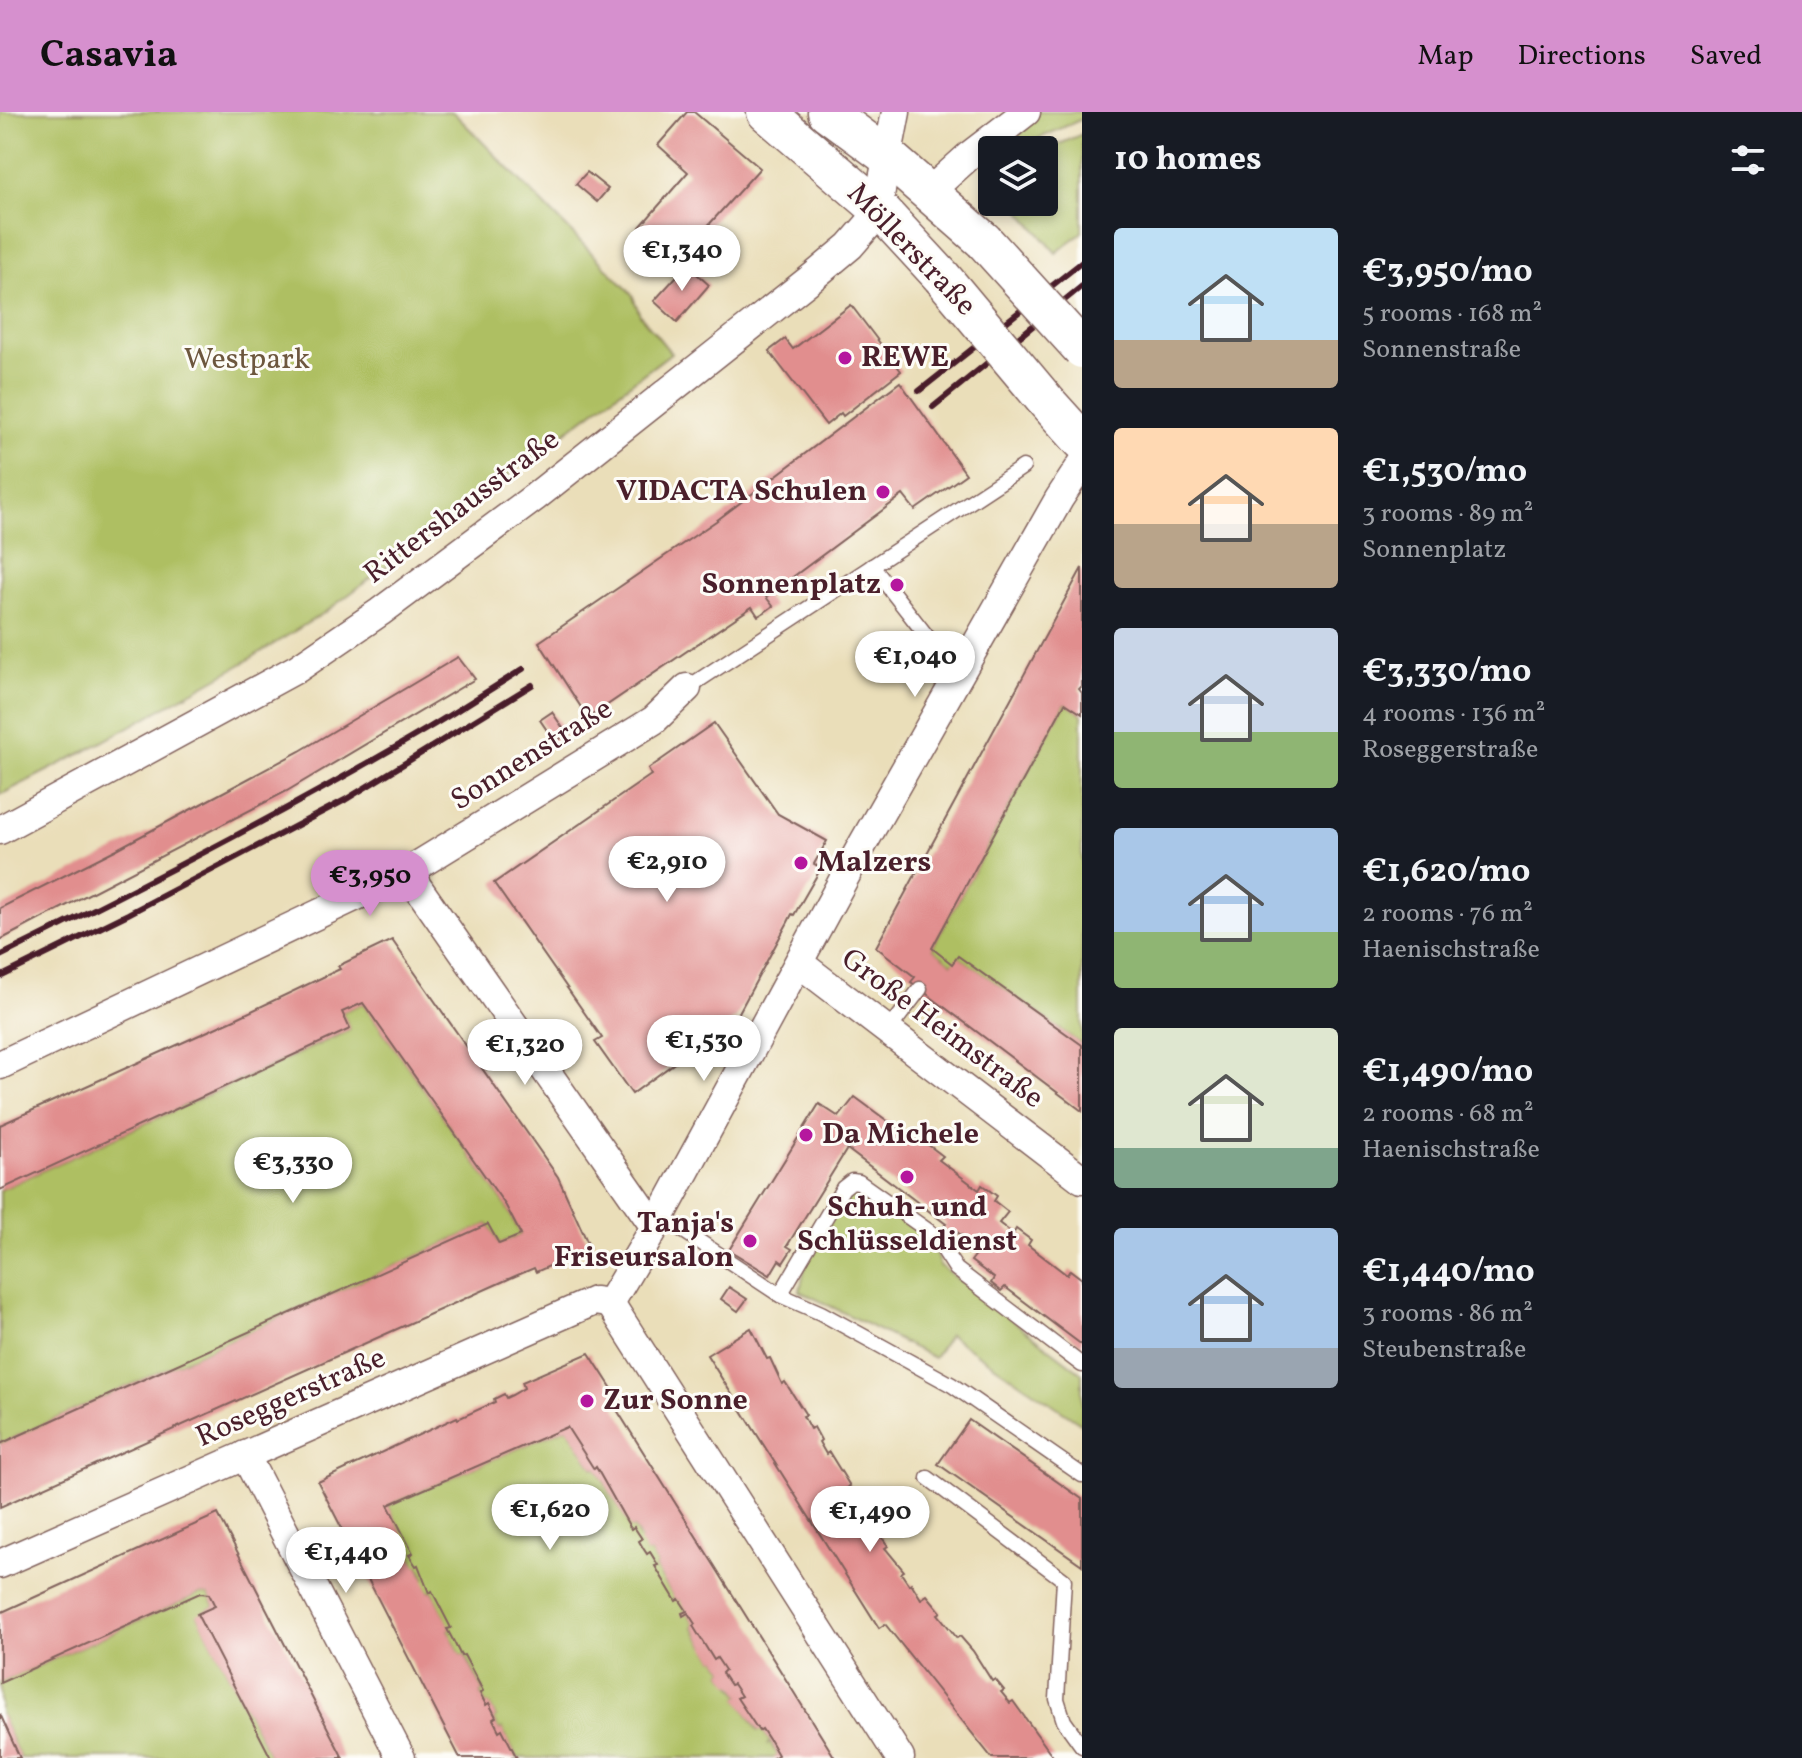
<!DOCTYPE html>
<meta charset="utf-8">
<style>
:root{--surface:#171b24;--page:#20242c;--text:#f1f3f6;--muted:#9ea1a6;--accent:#d690ce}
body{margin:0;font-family:Vollkorn,serif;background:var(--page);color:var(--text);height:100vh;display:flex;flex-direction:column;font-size:30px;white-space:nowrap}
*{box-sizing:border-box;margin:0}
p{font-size:26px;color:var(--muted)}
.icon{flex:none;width:44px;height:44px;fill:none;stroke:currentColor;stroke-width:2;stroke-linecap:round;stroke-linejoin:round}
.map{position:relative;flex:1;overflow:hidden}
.sheet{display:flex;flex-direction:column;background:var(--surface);width:720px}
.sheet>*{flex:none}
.buttons{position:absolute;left:978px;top:24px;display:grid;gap:16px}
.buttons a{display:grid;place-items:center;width:80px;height:80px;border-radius:8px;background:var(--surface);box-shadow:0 4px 12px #0003;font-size:40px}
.price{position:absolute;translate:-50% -68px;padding:0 18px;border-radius:28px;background:#fff;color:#222;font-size:26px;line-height:52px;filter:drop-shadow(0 2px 4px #0008)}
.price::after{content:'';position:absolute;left:50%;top:48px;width:24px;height:18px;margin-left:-12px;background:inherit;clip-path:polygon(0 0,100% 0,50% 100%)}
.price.active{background:var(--accent);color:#111}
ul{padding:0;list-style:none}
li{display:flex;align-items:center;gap:24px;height:200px;padding:0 32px}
li span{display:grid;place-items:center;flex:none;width:224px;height:160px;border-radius:8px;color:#555}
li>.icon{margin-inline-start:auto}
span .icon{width:96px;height:96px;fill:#fffc;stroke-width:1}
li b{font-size:34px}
h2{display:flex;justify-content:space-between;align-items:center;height:96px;padding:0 32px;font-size:34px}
header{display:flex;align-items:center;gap:48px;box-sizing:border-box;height:112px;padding:0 40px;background:var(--accent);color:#111}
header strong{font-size:38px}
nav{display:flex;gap:44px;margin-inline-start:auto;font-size:28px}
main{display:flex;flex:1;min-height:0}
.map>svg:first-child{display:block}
.green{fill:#aebf62;stroke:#7c6f46;stroke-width:2}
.building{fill:#e18e8e}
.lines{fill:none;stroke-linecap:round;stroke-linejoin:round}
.lane-casing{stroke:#82625d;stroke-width:17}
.street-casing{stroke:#82625d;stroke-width:31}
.secondary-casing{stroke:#82625d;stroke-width:41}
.lane{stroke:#fff;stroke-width:14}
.street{stroke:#fff;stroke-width:28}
.secondary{stroke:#fff;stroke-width:38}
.rail{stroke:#4a1f2b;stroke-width:6}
.secondary-bridge-casing{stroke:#82625d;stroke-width:41;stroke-linecap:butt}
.secondary-bridge{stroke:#fff;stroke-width:38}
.poi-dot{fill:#b5179e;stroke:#fdfcf7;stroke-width:3}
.labels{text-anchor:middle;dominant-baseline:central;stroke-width:6;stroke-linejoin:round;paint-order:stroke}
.street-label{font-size:30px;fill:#4a1f2b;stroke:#fdfcf7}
.poi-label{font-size:30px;font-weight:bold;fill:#4a1f2b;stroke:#fdfcf7;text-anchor:start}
.park-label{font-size:30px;fill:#6d573e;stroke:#fdfcf7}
</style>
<header>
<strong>Casavia</strong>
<nav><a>Map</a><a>Directions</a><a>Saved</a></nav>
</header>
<main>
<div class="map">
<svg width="1082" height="1646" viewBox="0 0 1082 1646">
<rect width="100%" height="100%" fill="#fdfcf7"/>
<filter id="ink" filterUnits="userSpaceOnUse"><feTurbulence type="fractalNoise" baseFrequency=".0125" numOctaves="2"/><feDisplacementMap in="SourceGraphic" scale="16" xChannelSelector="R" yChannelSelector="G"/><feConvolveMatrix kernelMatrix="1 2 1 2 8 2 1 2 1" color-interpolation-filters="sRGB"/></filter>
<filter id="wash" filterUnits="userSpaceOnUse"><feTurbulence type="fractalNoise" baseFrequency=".006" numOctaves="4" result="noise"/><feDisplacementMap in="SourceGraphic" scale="32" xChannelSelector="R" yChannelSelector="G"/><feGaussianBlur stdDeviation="1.8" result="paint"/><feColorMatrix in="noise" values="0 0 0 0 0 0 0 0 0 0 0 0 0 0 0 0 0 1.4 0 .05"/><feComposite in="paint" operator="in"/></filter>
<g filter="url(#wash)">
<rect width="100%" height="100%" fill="#eadeb9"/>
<g class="green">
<path d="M0,0H453L632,182L640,203L671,241L327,499L240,553L84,640L0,683Z"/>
<path d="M1038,0H1082V7L1013,38H992L991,48V36Z"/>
<path d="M1082,22V120L1056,141L1013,90H1044V39Z"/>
<path d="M1065,591L1082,602V933L959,845L952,852L932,836Z"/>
<path d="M363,891L506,1094L521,1123L499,1132L488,1112L0,1332V1078L350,918L342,900Z"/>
<path d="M862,1081L870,1083C895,1102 934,1120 939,1153L1082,1261V1312L949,1223L934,1246L800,1179L807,1146L841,1090L853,1082Z"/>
<path d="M567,1315L594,1357L596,1355L631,1416L634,1415L647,1441L650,1440L658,1453L655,1455L676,1488L680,1487L687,1499L684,1501H688L695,1512L693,1515L714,1547L717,1546L725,1558L722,1561L741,1584L738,1586L758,1619L762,1617L770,1629L767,1633L770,1631L778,1643L775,1646H517L502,1617L499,1619L493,1607L496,1605L489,1592L486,1593L480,1581L483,1579L465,1543L461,1544L447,1517L450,1516L432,1479L429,1481L422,1468L425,1466L419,1454H416L409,1443L412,1441L388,1393Z"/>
<path d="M200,1481L209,1482L215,1494L198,1503L271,1646H20L0,1602V1571Z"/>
</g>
<g id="blocks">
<g class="building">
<path d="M687,0H694L760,56L677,148L640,115L688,60L658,33Z"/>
<path d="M587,60L608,77L597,90L576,72Z"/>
<path d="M687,153L709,173L677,210L654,189Z"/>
<path d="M851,193L901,259L843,304L841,301L826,313L769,239L785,227L793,237Z"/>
<path d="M900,270L966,362L915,398L903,383L766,485L773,494L765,500L758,504L752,495L588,606L539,530L716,409Z"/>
<path d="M1082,456V574L1079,577L1082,581V602L1065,591L932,836L952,852L958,844L1082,933V999L911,870L915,865L876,835Z"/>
<path d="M458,545L475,567L287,679L0,828V796L117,737L300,639Z"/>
<path d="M552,600L567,622L555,630L540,608Z"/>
<path d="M714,611L778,702L827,729L814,752L821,756L794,803L792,802L788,810L736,906L632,982L595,930L602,926L494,771L651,663L648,657Z"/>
<path d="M392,828L558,1065L590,1136L536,1160L534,1156L513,1165L0,1395V1332L488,1112L499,1132L521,1123L506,1094L363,891L342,900L350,917L0,1078V1013L237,906L340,857L338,854Z"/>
<path d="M855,985L912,1027L915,1023L943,1044L939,1048L979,1078L982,1073L997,1084L994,1089L1008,1100L999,1111L1013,1122L1016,1117L1031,1128L1028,1133L1067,1163L1070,1158L1082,1167V1233L1005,1175L1001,1179L991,1171L994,1166L971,1149L980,1137L957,1120L954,1125L943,1116L946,1112L847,1037L787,1134L792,1137L783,1151L779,1148L770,1163L729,1138L819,992L839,1005Z"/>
<path d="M729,1175L747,1187L738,1199L721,1187Z"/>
<path d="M751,1216L767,1247L770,1246L782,1272L785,1270L806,1303L803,1304L810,1317L814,1315L821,1328L819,1330L826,1342L829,1340L850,1374L847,1376L888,1434L885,1436L904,1459L901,1461L909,1473L911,1471L921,1487L927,1483L941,1500L938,1502L957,1526L960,1524L973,1539L992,1569L995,1567L1004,1578L1001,1580L1010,1591L1013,1589L1054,1646H992L885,1512L879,1516L707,1243Z"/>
<path d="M589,1241L616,1283L611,1286L617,1298L835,1646H773L778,1643L770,1629L762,1617L759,1619L737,1586L741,1584L733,1572L730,1573L722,1561L725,1558L717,1546L714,1548L693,1514L695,1512L688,1501L683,1504L682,1501L687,1499L679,1487L676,1489L655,1454L658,1453L650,1440L647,1442L643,1436L639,1429L642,1427L634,1415L631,1417L596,1355L594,1357L567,1315L388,1393L413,1441L409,1443L416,1454L418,1453L429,1481L432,1479L451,1516L447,1517L454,1530L461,1544L464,1543L483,1579L480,1581L486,1593L489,1591L496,1605L493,1607L499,1619L502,1617L517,1646H460L318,1370L457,1305L458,1307L495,1290L494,1287L504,1282L506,1286L512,1283L524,1276L522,1270Z"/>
<path d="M969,1308L1082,1387V1453L938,1352Z"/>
<path d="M218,1402L343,1646H271L197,1502L215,1494L209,1482L200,1481L0,1571V1501Z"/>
<path d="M0,1602L20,1646H0Z"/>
</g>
</g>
</g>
<g filter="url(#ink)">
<use href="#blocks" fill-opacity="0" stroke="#82625d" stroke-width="2"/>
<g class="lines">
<defs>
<g id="lane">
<path d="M872,454L958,564"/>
<path d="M687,576L1023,355"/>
<path d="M888,919L920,877"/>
<path d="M661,1104L780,1183L821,1201L952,1273L1082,1363"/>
<path d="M780,1183L843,1076L852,1069L859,1070L934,1123L956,1157L1082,1253"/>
<path d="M928,1366L1064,1468L1057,1587L1064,1609L1082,1634"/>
</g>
<g id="street">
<path d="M929,80L970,43L1026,0"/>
<path d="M0,718L298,556L380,500L535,385L814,164L850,134L876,104L896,0"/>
<path d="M407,760L655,1115L610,1191"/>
<path d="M799,851L1082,1067"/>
<path d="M0,953L407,760L654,608L687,576"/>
<path d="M655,1115L860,737L1059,387L1082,352"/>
<path d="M610,1191L900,1646"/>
<path d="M245,1343L401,1646"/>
<path d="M0,1452L594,1189L610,1191"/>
</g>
<g id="secondary">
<path d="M766,0L879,97L942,165"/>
<path d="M827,0L888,45L984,129"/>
<path d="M1045,288L1082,329"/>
</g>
</defs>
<use href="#lane" class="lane-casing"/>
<use href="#street" class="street-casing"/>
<use href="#secondary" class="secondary-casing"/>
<use href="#lane" class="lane"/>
<use href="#street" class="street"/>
<use href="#secondary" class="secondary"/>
<g class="rail">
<path d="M919,279L1082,150"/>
<path d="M933,295L1082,174"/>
<path d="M0,844C146,772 290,698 430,615C462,596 492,576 523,557"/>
<path d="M0,865L128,802L345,688L532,573"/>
</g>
<defs>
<g id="secondary-bridge">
<path d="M984,129L1082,237"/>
<path d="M942,165L1045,288"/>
</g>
</defs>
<use href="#secondary-bridge" class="secondary-bridge-casing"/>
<use href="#secondary-bridge" class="secondary-bridge"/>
</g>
</g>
<g class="poi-dot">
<circle cx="845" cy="246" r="8"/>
<circle cx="883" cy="380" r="8"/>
<circle cx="897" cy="473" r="8"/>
<circle cx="801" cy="751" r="8"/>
<circle cx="806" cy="1023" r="8"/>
<circle cx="907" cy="1065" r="8"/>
<circle cx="750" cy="1129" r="8"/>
<circle cx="587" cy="1289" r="8"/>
</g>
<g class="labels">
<g class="street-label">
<text transform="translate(911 138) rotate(46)">Möllerstraße</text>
<text transform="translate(462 395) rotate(-37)">Rittershausstraße</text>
<text transform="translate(532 643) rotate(-32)">Sonnenstraße</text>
<text transform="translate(942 917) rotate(37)">Große Heimstraße</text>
<text transform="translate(291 1286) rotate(-24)">Roseggerstraße</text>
</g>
<g class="poi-label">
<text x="861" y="246">REWE</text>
<text x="867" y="380" text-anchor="end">VIDACTA Schulen</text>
<text x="881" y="473" text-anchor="end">Sonnenplatz</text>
<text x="817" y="751">Malzers</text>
<text x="822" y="1023">Da Michele</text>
<text x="907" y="1096" text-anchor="middle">Schuh- und<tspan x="907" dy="34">Schlüsseldienst</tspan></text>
<text x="734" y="1112" text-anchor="end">Tanja's<tspan x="734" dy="34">Friseursalon</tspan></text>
<text x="603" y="1289">Zur Sonne</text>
</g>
<g class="park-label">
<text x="247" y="248">Westpark</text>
</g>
</g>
</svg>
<div class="buttons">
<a><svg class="icon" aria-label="layers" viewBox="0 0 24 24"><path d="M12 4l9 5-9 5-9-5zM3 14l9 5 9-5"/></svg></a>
</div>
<b class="price" style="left:682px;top:181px">€1,340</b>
<b class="price" style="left:915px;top:587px">€1,040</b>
<b class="price" style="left:667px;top:792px">€2,910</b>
<b class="price active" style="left:370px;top:806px">€3,950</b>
<b class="price" style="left:704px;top:971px">€1,530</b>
<b class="price" style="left:525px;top:975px">€1,320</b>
<b class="price" style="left:293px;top:1093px">€3,330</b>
<b class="price" style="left:550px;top:1440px">€1,620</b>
<b class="price" style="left:870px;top:1442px">€1,490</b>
<b class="price" style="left:346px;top:1483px">€1,440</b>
</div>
<section class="sheet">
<h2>10 homes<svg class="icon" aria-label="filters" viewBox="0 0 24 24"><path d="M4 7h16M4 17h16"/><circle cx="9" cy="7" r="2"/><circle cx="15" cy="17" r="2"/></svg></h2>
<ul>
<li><span style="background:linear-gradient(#bfe0f5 70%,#b9a48a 0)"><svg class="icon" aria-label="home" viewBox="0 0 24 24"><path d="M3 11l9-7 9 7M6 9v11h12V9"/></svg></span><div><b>€3,950/mo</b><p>5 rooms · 168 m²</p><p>Sonnenstraße</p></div></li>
<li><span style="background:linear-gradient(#ffd9b3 60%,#b9a48a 0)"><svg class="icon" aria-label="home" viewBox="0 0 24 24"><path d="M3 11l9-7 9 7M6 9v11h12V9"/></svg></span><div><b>€1,530/mo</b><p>3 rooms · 89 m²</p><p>Sonnenplatz</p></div></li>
<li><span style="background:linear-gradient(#c9d6e8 65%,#8fb573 0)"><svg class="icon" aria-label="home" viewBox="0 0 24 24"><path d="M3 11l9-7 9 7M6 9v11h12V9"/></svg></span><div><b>€3,330/mo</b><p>4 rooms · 136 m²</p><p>Roseggerstraße</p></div></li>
<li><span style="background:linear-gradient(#a9c7e8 65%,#8fb573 0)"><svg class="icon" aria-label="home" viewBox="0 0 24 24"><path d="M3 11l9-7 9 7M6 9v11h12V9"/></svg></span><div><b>€1,620/mo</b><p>2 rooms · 76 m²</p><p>Haenischstraße</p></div></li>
<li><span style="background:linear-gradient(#dfe7d0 75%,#7fa58c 0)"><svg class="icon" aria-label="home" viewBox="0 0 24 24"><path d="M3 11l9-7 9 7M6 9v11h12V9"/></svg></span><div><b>€1,490/mo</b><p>2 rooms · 68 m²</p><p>Haenischstraße</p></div></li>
<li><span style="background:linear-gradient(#a9c7e8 75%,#9aa5b1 0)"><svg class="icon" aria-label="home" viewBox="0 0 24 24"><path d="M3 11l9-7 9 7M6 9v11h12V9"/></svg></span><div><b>€1,440/mo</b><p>3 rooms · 86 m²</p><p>Steubenstraße</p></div></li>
</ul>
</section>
</main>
